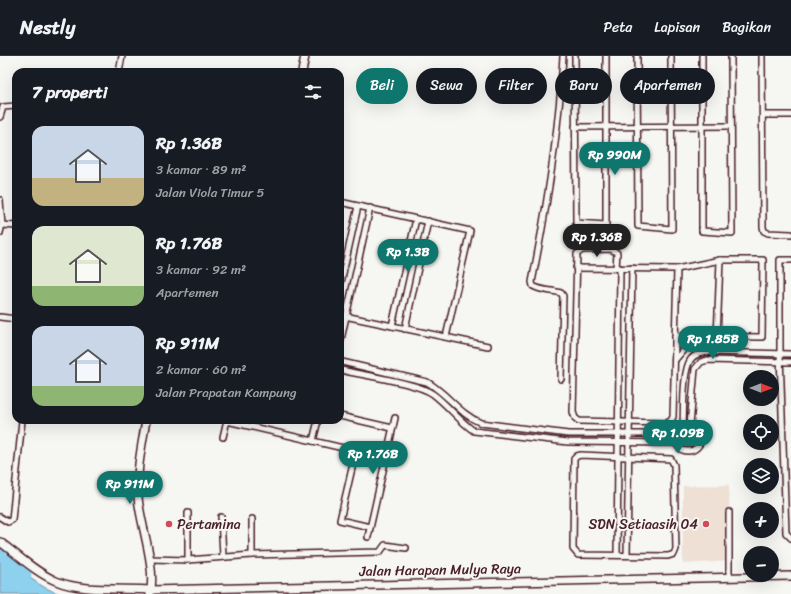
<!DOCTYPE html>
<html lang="id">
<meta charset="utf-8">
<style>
:root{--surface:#171b24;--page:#20242c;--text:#f1f3f6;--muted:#9ea1a6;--line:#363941;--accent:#0f766e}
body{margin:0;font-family:Sriracha,sans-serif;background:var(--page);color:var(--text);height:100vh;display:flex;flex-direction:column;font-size:15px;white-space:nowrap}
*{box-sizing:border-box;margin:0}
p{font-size:13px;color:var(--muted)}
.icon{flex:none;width:22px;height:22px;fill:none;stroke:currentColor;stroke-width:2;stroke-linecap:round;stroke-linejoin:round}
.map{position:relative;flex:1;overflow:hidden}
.panel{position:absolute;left:12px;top:12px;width:332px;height:356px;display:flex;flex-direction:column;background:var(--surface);border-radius:12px;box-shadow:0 4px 16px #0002}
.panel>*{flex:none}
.hud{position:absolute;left:356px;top:12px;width:375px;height:36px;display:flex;gap:8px}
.needle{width:26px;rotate:90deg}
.buttons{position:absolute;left:743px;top:314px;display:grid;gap:8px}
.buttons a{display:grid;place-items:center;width:36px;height:36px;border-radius:50%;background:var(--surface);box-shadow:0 4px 16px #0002;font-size:20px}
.price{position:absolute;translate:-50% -34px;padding:0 9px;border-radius:14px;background:var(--accent);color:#fff;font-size:13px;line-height:26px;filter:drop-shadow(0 1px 2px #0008)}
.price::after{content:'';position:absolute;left:50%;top:24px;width:12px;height:9px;margin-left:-6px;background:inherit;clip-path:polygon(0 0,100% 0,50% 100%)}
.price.current{background:#222;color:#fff}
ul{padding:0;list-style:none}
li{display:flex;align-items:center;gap:12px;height:100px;padding:0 20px}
li span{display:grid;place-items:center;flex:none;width:112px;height:80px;border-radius:12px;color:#555}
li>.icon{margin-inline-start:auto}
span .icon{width:48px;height:48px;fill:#fffc;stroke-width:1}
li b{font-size:17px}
h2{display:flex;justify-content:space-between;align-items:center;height:48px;padding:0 20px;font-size:17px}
.tag{padding:0 14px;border-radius:18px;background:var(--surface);box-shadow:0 4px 16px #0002;font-size:14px;line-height:36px}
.tag.current{background:var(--accent);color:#fff}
header{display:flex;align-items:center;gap:24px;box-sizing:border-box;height:56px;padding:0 20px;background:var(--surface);border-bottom:1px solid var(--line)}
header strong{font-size:19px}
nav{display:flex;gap:22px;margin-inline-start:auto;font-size:14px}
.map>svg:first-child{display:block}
.built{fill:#eee0d4}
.water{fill:#8dd1ef;stroke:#728aa1}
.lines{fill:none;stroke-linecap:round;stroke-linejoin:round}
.river{stroke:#8dd1ef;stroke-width:11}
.street-casing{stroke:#4a1f2b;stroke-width:8}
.secondary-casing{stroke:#4a1f2b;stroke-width:10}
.street{stroke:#f6f6f2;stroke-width:5}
.secondary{stroke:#f6f6f2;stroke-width:7}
.poi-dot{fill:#d1495b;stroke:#f6f6f2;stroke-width:1.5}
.labels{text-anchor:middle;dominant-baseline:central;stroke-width:4;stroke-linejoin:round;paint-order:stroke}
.poi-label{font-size:14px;fill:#4a1f2b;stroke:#f6f6f2;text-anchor:start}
.street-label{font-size:14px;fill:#4a1f2b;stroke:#f6f6f2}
</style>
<header>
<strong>Nestly</strong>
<nav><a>Peta</a><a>Lapisan</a><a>Bagikan</a></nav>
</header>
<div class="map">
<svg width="791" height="538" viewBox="0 0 791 538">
<rect width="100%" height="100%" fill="#f6f6f2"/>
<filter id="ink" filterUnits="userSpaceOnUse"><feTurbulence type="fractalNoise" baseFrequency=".025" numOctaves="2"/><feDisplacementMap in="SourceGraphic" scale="8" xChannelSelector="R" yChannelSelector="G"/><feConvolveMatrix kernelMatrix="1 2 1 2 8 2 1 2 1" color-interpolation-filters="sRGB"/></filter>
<g filter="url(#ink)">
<path class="built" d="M729,429L730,505L683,508V430Z"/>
<path class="water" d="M0,498C18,512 38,532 61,538H0Z"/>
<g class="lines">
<path class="river" d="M0,498L26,519"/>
<defs>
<g id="street">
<path d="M575,0L576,167L606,169V0"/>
<path d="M637,0L638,170L672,173L671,0"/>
<path d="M702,0V175L732,177L731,0"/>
<path d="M762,0L763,171L764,175L768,177L791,178"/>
<path d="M119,16L122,0"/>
<path d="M763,59H791"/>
<path d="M0,61L3,51L16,50"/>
<path d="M575,71L731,70"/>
<path d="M0,144L2,169L0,177"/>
<path d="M340,146L470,175L446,281"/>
<path d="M2,169L16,170"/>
<path d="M791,204H780V298L786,477L791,482"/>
<path d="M576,212L677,213L720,204H763L762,281L675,280"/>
<path d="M616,212L617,197L611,193L582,194L577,198L573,356L575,362L579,365L664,367L670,366L673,361L677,213"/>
<path d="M340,231L358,150"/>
<path d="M340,259L488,290"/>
<path d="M0,261L16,263"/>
<path d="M392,270L416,163"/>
<path d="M405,273L428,165"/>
<path d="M717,282L720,204"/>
<path d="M340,288L370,152"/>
<path d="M675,304L686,291L699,281"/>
<path d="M342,306L427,326C448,338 459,358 481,367L568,378H675"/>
<path d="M341,314C361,319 418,327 433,338C448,349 458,364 474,375L568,386L675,387"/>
<path d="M561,323L563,240L561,237C552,234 541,235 533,230L532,226C547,151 559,76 563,0"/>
<path d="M340,360L392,372"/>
<path d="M227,365L386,402"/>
<circle cx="688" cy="382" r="13"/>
<path d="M690,369L695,313L701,306L708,304L791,306"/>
<path d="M683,370C684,354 682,315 691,303C695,298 701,297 708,296L791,298"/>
<path d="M223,381L227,364"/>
<path d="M313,385L318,364"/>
<path d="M356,395L340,464L370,471"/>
<path d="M581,399L671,403L674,409L676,493L674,498L668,500L578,499L573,493L574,403L577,400Z"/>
<path d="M729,456V521"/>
<path d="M0,461L8,466L12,464L22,364"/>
<path d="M221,461L223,500"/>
<path d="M252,463V499"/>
<path d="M368,481L395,362"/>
<path d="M617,499L620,212"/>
<path d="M627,499L632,212"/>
<path d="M150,503L188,504L252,499L380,496L385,489L406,492"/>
<path d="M188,504V457"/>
</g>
<g id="secondary">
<path d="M302,16L305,0"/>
<path d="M146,364C142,389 136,415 138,441C140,468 157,512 150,538"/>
<path d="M0,486C18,499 35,516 56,525C82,536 122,532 151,534L791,520"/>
</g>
</defs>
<use href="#street" class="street-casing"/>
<use href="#secondary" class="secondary-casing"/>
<use href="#street" class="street"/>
<use href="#secondary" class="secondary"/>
</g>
</g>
<g class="poi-dot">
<circle cx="169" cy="468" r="4"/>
<circle cx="706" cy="468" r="4"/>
</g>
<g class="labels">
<g class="poi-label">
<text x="177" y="468">Pertamina</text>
<text x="698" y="468" text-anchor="end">SDN Setiaasih 04</text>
</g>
<g class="street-label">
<text transform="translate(440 514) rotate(-1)">Jalan Harapan Mulya Raya</text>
</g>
</g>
</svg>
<div class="buttons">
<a><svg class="needle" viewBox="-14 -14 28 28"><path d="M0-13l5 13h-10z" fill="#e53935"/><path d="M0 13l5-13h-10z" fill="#9ea1a6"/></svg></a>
<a><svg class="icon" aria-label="locate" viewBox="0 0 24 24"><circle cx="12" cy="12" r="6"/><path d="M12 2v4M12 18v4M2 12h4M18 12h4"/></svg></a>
<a><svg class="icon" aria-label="layers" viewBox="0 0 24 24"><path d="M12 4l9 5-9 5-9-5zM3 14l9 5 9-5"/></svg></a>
<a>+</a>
<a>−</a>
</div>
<b class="price" style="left:615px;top:120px">Rp 990M</b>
<b class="price current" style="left:597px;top:202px">Rp 1.36B</b>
<b class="price" style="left:408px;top:217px">Rp 1.3B</b>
<b class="price" style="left:713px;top:304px">Rp 1.85B</b>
<b class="price" style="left:678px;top:398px">Rp 1.09B</b>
<b class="price" style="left:373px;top:419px">Rp 1.76B</b>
<b class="price" style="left:130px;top:449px">Rp 911M</b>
<div class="hud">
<a class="tag current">Beli</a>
<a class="tag">Sewa</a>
<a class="tag">Filter</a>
<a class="tag">Baru</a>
<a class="tag">Apartemen</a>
</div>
<section class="panel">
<h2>7 properti<svg class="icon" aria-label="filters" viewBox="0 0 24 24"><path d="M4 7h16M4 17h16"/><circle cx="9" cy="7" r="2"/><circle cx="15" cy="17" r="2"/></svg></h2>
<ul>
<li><span style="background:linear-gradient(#c9d6e8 65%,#c2b280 0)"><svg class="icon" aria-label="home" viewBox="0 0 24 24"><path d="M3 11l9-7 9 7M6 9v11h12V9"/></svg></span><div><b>Rp 1.36B</b><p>3 kamar · 89 m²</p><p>Jalan Viola Timur 5</p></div></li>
<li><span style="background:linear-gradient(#dfe7d0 75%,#8fb573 0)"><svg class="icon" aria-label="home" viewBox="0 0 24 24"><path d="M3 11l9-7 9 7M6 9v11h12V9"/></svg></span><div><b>Rp 1.76B</b><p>3 kamar · 92 m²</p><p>Apartemen</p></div></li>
<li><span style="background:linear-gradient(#c9d6e8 75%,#8fb573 0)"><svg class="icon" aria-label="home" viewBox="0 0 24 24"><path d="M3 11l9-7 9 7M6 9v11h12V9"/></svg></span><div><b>Rp 911M</b><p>2 kamar · 60 m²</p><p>Jalan Prapatan Kampung</p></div></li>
</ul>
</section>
</div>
